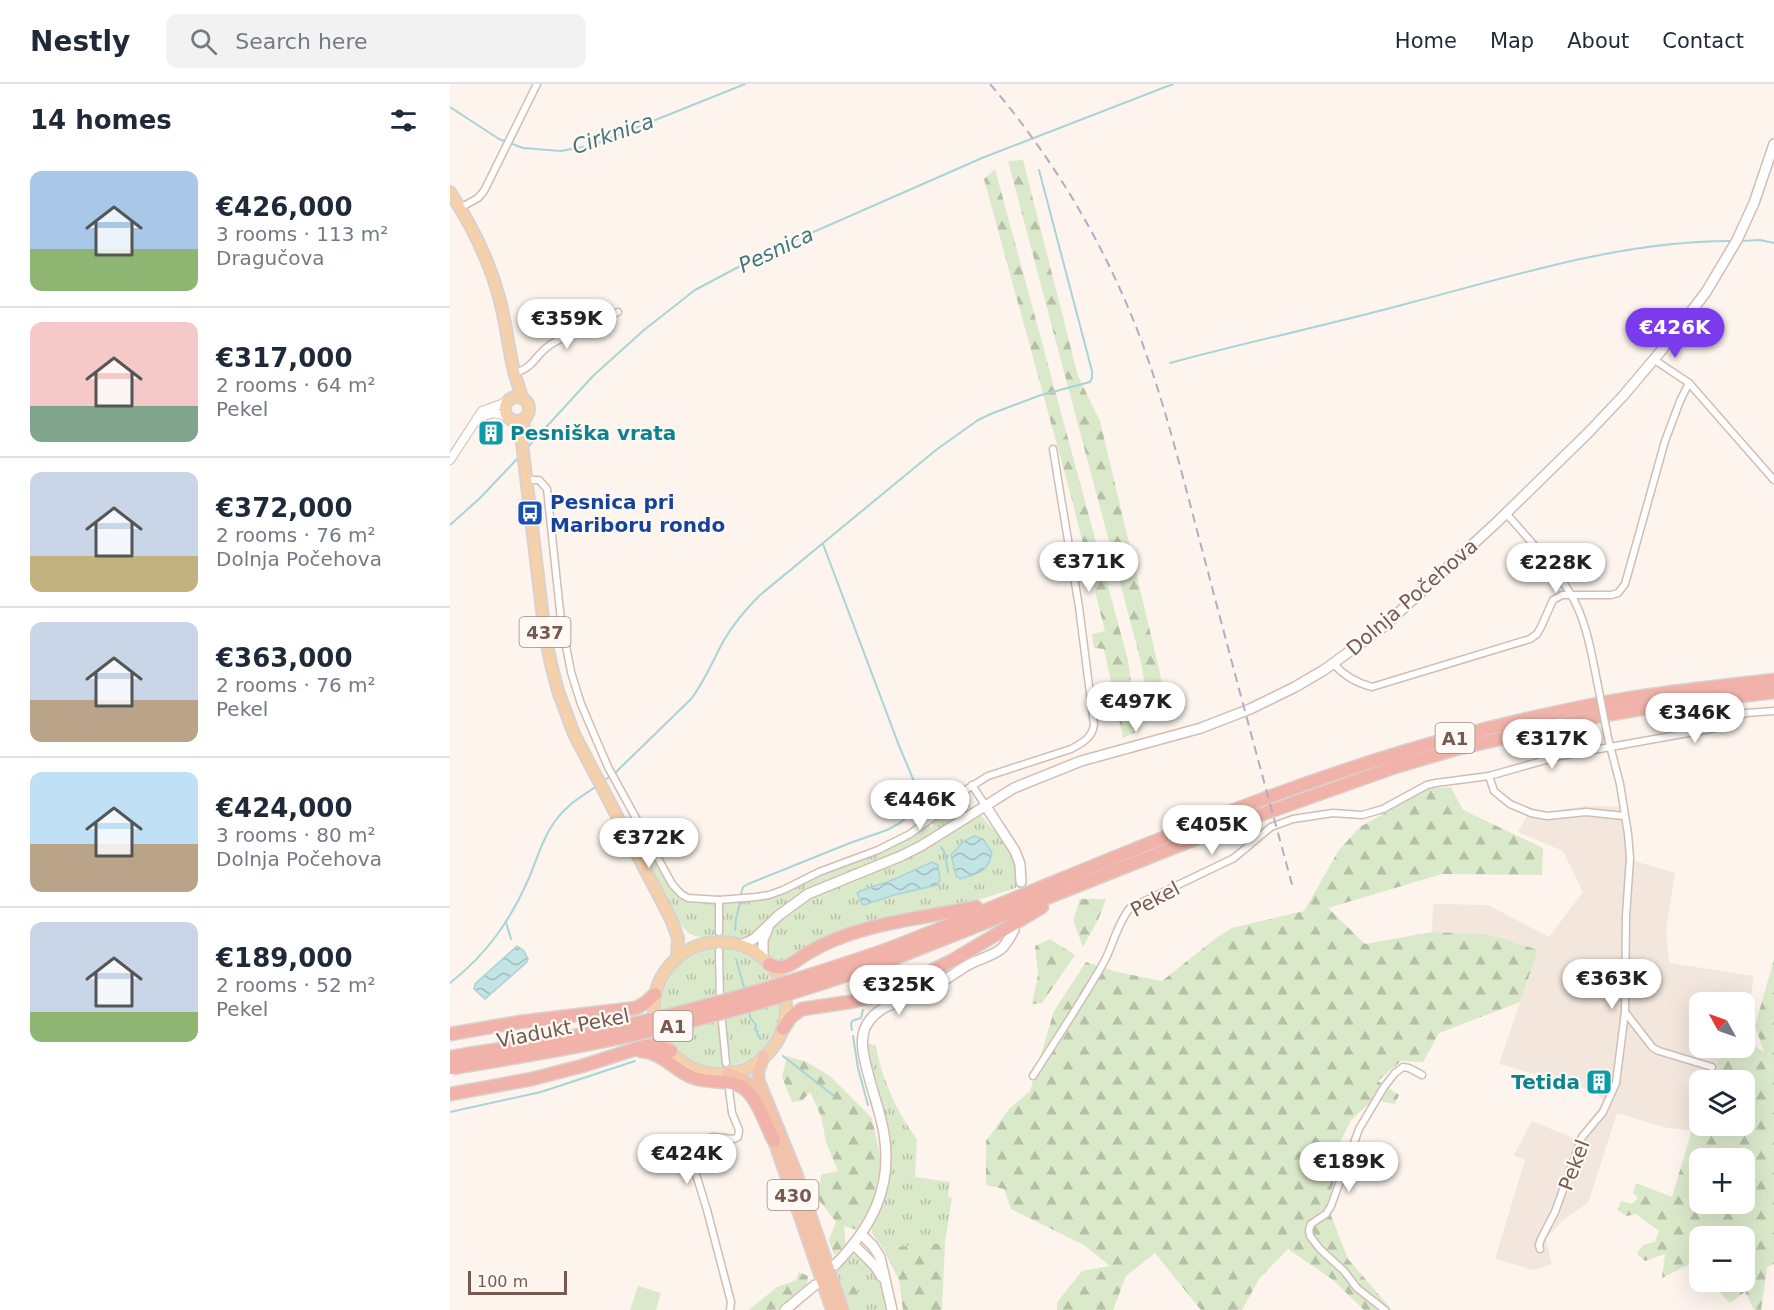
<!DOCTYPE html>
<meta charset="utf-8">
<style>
:root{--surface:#fff;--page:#f2f2f3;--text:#1f2937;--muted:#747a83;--line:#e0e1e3;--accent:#7c3aed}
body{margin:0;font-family:"DejaVu Sans",sans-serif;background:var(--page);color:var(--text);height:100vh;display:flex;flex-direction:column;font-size:22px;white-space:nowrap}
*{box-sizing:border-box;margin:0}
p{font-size:20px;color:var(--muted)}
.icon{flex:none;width:33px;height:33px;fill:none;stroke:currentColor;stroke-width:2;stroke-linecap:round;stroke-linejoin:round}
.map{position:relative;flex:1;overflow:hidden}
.sheet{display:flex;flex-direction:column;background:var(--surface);width:450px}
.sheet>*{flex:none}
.needle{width:39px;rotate:310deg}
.controls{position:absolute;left:1239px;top:908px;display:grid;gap:12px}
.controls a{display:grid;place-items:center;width:66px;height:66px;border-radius:12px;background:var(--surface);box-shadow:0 6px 24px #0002;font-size:30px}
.scale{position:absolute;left:18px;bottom:15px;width:99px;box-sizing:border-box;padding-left:6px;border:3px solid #765950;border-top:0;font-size:16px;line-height:21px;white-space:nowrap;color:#765950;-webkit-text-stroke:4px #fef9f4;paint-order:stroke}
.price{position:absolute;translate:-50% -51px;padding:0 14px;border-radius:21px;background:#fff;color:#222;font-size:20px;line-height:39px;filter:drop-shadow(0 2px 3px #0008)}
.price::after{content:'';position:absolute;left:50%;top:36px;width:18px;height:14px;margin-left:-9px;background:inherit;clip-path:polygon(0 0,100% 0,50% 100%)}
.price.active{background:var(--accent);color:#fff}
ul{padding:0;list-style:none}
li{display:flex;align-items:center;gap:18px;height:150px;padding:0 30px}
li+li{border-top:2px solid var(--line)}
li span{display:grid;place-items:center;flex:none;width:168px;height:120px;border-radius:12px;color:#555}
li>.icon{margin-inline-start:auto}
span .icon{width:72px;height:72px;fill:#fffc;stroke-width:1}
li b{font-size:26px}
h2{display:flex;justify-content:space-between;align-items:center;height:72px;padding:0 30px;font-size:26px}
header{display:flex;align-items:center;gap:36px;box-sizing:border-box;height:84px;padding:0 30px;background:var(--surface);border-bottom:2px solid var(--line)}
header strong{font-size:28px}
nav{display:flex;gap:33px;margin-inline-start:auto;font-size:21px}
.search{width:420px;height:54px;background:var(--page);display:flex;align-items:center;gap:15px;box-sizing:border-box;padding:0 21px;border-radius:12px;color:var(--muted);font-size:22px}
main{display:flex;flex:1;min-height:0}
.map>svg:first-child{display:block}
.residential{fill:#f3e6dc}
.grass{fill:url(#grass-tufts)}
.forest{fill:url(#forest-firs);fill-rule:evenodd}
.green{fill:#dbe9cb}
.water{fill:url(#water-waves);stroke:#a9d4d6;stroke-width:1.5}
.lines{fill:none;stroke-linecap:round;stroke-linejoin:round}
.stream{stroke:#a9d4d6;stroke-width:2}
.minor-tunnel{stroke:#dacdc6;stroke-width:6;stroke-dasharray:6 3;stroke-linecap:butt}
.minor-casing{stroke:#d0beb5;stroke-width:9}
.tertiary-casing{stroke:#d0beb5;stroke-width:10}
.secondary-casing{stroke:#d3bdb2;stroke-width:12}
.primary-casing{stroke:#d9d1ce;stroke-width:14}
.trunk-casing{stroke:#d9d1ce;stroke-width:14}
.motorway-casing{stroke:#d9d1ce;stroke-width:15}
.minor{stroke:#fff;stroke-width:6}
.tertiary{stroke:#fff;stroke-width:8}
.secondary{stroke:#fff;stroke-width:9}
.primary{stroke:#f5d1ab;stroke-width:10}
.trunk{stroke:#f3c2aa;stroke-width:10}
.motorway{stroke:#f1b3a9;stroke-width:12}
.rail{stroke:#b6aac6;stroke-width:2;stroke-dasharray:9 6;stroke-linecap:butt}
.minor-bridge-casing{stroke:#d0beb5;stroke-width:9;stroke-linecap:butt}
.motorway-bridge-casing{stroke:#d9d1ce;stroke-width:15;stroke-linecap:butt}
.minor-bridge{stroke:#fff;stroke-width:6}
.motorway-bridge{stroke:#f1b3a9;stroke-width:12}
.labels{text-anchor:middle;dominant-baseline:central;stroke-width:4.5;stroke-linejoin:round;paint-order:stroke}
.shield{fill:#fef9f4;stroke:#9f8981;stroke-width:1.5}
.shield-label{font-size:18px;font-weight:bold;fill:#765950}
.culture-label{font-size:20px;font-weight:bold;fill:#0d838f;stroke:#fef9f4;text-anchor:start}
.transit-label{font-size:20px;font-weight:bold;fill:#164399;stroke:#fef9f4;text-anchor:start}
.street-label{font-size:20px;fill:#765950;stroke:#fef9f4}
.water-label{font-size:21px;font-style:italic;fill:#447779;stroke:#fef9f4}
</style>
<header>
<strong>Nestly</strong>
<div class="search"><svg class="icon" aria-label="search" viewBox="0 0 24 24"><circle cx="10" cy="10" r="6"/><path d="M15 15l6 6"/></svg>Search here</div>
<nav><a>Home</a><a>Map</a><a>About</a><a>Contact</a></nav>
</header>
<main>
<section class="sheet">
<h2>14 homes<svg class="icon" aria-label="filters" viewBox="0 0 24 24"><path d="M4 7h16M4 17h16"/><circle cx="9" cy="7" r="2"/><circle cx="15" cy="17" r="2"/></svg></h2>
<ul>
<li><span style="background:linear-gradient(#a9c7e8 65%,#8fb573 0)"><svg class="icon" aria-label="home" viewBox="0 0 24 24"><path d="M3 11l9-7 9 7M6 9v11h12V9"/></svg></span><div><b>€426,000</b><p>3 rooms · 113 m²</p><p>Dragučova</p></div></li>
<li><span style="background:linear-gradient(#f6c9c9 70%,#7fa58c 0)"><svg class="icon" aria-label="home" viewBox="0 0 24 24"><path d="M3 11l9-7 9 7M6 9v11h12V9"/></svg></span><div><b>€317,000</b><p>2 rooms · 64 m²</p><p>Pekel</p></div></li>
<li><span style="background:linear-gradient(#c9d6e8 70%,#c2b280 0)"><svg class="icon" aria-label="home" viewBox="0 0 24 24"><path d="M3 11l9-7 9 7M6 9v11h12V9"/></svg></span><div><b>€372,000</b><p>2 rooms · 76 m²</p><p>Dolnja Počehova</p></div></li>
<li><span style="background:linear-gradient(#c9d6e8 65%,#b9a48a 0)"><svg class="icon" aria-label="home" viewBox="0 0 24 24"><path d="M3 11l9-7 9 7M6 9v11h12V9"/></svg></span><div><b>€363,000</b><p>2 rooms · 76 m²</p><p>Pekel</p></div></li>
<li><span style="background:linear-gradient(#bfe0f5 60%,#b9a48a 0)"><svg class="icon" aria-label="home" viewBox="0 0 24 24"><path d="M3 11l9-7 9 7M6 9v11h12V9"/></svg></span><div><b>€424,000</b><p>3 rooms · 80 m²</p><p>Dolnja Počehova</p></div></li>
<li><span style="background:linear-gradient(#c9d6e8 75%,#8fb573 0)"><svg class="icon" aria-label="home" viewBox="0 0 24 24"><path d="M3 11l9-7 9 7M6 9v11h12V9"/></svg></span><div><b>€189,000</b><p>2 rooms · 52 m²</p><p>Pekel</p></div></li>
</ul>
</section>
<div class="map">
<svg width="1324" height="1226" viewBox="0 0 1324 1226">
<defs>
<pattern id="grass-tufts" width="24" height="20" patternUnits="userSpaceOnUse" patternTransform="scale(1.5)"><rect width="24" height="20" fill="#dbe9cb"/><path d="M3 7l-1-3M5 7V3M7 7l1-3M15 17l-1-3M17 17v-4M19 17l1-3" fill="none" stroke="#b6c0a7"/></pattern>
<pattern id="forest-firs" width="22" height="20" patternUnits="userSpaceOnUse" patternTransform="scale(1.5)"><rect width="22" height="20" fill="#dbe9cb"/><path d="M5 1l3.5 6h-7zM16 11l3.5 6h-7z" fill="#b6c0a7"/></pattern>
<pattern id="water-waves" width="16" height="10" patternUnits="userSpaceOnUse" patternTransform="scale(1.5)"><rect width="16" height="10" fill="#c2e4e5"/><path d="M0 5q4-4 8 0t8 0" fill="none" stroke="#a2bcbc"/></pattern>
</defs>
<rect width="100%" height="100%" fill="#fcf4ed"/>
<path class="residential" d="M1136,722L1176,723L1181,776L1225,789L1216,845L1219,879L1304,892L1295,948L1294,918H1250V963H1274L1261,996H1250L1249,1026L1242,1046L1217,1044L1167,1029L1138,1119L1113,1136L1096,1155L1102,1180L1084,1186L1045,1175L1075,1076L1064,1071L1082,1037L1125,1055L1154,1017L1145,1007L1049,980L1088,866L1041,851L982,848L983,820L1038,821L1099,853L1133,808L1113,767L1068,748L1081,724L1098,728Z"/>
<g class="grass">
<path d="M513,713L521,723L482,749L450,768L377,796L349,811L321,833L306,849L294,855L271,851V824L274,819L312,816L333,811L378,788L436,766L479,741L481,744L483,742L482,740Z"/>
<path d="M529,731L534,734C539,742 547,748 553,755C565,769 568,788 566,804L337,876C330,878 324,877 320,871C305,848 349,820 365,811L468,768Z"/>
<path d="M177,732L182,734C193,755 216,808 237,817C246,821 256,817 265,819L267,826L266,851C256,853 249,855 239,849C222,837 208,789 195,772C187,760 181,748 174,735Z"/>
<path d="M267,864L274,977V983C198,988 185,876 267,864Z"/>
<path d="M272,864C300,868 318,880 325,908C327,913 329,920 329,926C330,956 305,977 278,983L274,954L271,869Z"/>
<path d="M418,960L426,961C430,992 448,1030 467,1055L465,1093L500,1098L498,1113L502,1114L495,1159L433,1164C429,1159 424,1154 422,1148C420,1139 429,1131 432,1122C435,1114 438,1104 439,1095C444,1049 428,1006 416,962Z"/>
<path d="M406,1169C428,1189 433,1198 438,1226H412L399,1182L390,1192L401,1226H397L390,1204L386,1186L399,1173Z"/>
</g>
<g class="forest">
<path d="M573,76L628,292L650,337L710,589L716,632L702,636L690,574L558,77Z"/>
<path d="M545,85L678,576L688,647L673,654L654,565L644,564L642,550L655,547L621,412L534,95Z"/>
<path d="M1001,703L1013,726L1093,764L1092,791L992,790L878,824L915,860L982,848L1041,851L1088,866L1070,918L989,949L973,978L951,977L928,997L949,1011L945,1020L923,1016L901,1036L886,1067L891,1075L877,1121L898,1175L942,1226H914L883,1196L838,1165L809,1195L792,1226H751L705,1169L676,1192L663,1226H607V1218L632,1187L660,1182L634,1161L561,1125L554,1105L536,1101V1057L559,1025L580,1007L604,927L636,878L667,888L712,897L766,854L782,844L854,827L889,766L910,743L978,705Z"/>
<path d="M630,815H656L648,836L633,863L623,836Z"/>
<path d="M600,855L625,871L592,919L582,920L588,891L585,862Z"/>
<path d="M1324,875V1180L1317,1183L1311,1226H1304L1295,1208L1280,1219L1262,1200L1249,1204L1248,1176L1212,1194L1215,1170L1195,1177L1187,1170L1193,1161L1205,1158L1209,1147L1186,1130L1177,1132L1167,1126L1171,1117L1182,1120L1188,1114L1183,1109L1186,1099L1222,1113L1242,1046L1249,1026L1250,1041H1294V996H1261L1274,963H1294L1295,956L1314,968L1305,942ZM1250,1074H1294V1119H1250ZM1250,1152H1294V1197H1250Z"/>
<path d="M337,972L357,978L380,992L422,1034L431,1076L424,1115L407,1146L394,1142L396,1161L384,1171L379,1156L386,1138L368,1115L371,1091L388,1087L376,1058L371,1032L360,1008L352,1017L342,1018L332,993Z"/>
<path d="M495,1159L492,1226H453L449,1196L433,1164Z"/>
<path d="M399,1181L412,1226H401L390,1192L391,1188Z"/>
<path d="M349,1188L358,1192L357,1200L327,1226H299L327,1203L346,1196Z"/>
</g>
<path class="green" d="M188,1202L211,1209L206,1226H180Z"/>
<g class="water">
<path d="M524,752L533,755L542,769C537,790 528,789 510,795L506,792L501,771L513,758Z"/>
<path d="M482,778L488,781L490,796L487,801L444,811L414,821L412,820L407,809L410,807L440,797Z"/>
<path d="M67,862L74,867L78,875L77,878L35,915L24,905L25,900Z"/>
</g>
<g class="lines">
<g class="stream">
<path d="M0,23L49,55L73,64L111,67L143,61L295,0"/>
<path d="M1292,157L1310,156L1324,159"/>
<path d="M720,279C801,257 883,240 963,218C1066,191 1172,157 1280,157"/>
<path d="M76,365L143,292L194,246L245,206L309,172L532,74L723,0"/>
<path d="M0,441L30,414L69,373"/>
<path d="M373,460L448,659L478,731"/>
<path d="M152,698L165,689L241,615C255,597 263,576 274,556C284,539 296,525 310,511L486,366L528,336L543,329L591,311L640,298L642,294V287L589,86"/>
<path d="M491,763L495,769L498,788"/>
<path d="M291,810L293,803L298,800L400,759L437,746L450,739L461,729L468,708"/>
<path d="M56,838L61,855"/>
<path d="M285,846L286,835L290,819"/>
<path d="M286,875L295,907"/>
<path d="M0,899C37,870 60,837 79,794C87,775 93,753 106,736C117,720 133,712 148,701"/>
<path d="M299,927L300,933L306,941L305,946L308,947L307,950L311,955"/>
<path d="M402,946L401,940L402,937L411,934L413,926"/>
<path d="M403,952L408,984L418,1021"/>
<path d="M333,972L384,1012"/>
<path d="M0,1028L91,1008L185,977"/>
</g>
<path class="minor-tunnel" d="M269,848V867"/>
<defs>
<g id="minor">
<path d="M10,124L28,114L34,107L87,0"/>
<path d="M1203,275L1239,299L1324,396"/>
<path d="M64,289C83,285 85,271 100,261C121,248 145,239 168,228"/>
<path d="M77,396H89L97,405L111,536L121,588L131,620L158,683L222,800L231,810L238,814L269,816L306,813L319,811L333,806L369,788L428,766L460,750L494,725L514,707L538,692L621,665C632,659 642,654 644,641L629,523L603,365"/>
<path d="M1056,429C1078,455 1102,479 1120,509C1136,535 1141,567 1147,597"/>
<path d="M884,580C894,592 907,599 922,603L1080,555L1087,550L1091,543L1103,516L1112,511H1161L1168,509L1175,500L1215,357L1230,317L1239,299"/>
<path d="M1039,692L1044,707L1060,720L1081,729L1097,732L1136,728L1174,732"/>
<path d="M522,701L535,721"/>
<path d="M269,848V816"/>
<path d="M269,867L270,918"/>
<path d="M271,928L276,979"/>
<path d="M1175,928L1203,964L1209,967L1262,983"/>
<path d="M583,992C607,954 632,917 654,878C663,861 668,838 680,824L784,774L821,743L843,735L883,729L912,731L933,725L977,701L986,699L1039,692L1110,672L1266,644L1296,629L1324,627"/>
<path d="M279,1005L282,1029L289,1046L288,1053L284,1055L263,1053L255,1055L246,1062L241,1074L257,1126L281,1218L280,1226"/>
<path d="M1090,1165L1089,1161L1091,1155L1105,1128L1132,1053L1153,1028L1166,999L1175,928L1176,832L1180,774L1178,750L1170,700L1158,654"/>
<path d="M935,1226L907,1204L894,1187L870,1165L860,1152L859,1146L861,1140L876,1130L881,1122L909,1045L934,1003L945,989L953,983L959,984L972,991"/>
</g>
<g id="tertiary">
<path d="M27,334L44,329L57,332"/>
<path d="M0,376L32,327L57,318"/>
</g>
<g id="secondary">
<path d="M535,721L565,767L570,780L571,798"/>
<path d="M291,861L304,855L328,832L358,810L451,772L471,762L564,704L631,677L751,644L800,625L845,603L874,586L933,543L1046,439L1139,348L1173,312L1211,267L1256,208L1287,156L1304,119L1324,60"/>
<path d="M313,874V856L318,844"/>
<path d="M412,1151L423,1162L430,1173L442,1226"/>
<path d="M404,1161L425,1182L432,1193"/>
<path d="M385,1181C421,1144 443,1104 434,1050C431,1031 424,1012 419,993C415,978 409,958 415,944C426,920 454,917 476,907C491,900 504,889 518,881C529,875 542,872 551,865C557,860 560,853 564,846"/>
<path d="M335,1226L365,1201"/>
</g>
<g id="primary">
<path d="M0,108C21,140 39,176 49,213C56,238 58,263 64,287C66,296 70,305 72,314"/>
<circle cx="67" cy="325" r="12"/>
<path d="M74,335L72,359L95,551L101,580L108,607L124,650L221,835L228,854L227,874"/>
<circle cx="270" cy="924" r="66"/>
</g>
<g id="trunk">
<path d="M314,972L308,989L309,997L345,1086L393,1226"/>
<path d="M277,989C297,994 303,1001 310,1019"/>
<path d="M322,1051L382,1226"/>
</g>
<g id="motorway">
<path d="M433,867C623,794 808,706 1005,653C1050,641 1097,630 1142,621C1201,609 1265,603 1324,596"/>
<path d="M438,877L770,745L945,683L1006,665L1144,633L1208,622L1324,608"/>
<path d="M319,880C333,889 344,878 356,870C407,839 469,835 526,823"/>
<path d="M333,945L341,933L352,925L400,918L425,912L465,895L505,875L592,823"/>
<path d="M0,950L70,938L186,924L195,919L205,910"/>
<path d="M191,967C213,968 224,987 244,994C261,1000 284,994 297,1007C309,1018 316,1042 324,1057"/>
<path d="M0,1010L82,995L132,982L195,962L206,961L221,967"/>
</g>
</defs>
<use href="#minor" class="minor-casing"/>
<use href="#tertiary" class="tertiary-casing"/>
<use href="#secondary" class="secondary-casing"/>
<use href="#primary" class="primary-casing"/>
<use href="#trunk" class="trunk-casing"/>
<use href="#motorway" class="motorway-casing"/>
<use href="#minor" class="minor"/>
<use href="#tertiary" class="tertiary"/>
<use href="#secondary" class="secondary"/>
<use href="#primary" class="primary"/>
<use href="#trunk" class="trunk"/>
<use href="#motorway" class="motorway"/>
<path class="rail" d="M540,0C604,75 655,161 690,253C718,328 736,407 757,484C785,591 814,698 843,804"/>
<defs>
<path id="minor-bridge" d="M1147,597L1158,654"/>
<g id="motorway-bridge">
<path d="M1,973C62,963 122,954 182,940C267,921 351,895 433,867"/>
<path d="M2,984C64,974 126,964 187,950C272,931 356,906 438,877"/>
</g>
</defs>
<use href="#minor-bridge" class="minor-bridge-casing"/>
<use href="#motorway-bridge" class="motorway-bridge-casing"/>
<use href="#minor-bridge" class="minor-bridge"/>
<use href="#motorway-bridge" class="motorway-bridge"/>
</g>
<defs>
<symbol id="building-square" viewBox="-11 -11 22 22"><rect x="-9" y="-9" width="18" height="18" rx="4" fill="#0f9aa8" stroke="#fef9f4"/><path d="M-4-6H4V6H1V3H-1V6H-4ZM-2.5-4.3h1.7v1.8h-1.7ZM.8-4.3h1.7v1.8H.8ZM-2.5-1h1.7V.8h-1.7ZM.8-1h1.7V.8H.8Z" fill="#fff"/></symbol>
<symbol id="bus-square" viewBox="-11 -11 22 22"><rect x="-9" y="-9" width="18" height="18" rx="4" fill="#1a4fb4" stroke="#fef9f4"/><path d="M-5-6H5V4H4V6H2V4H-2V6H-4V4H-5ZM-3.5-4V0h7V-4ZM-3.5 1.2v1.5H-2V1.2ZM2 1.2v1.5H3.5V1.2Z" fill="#fff"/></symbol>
</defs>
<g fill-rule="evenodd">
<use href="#building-square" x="26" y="334" width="30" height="30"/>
<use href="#bus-square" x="65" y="414" width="30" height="30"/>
<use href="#building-square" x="1134" y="983" width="30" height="30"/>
</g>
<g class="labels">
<g class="shield">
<rect x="69.5" y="533" width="51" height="30" rx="4.5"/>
<rect x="985.5" y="639" width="39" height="30" rx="4.5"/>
<rect x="203.5" y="927" width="39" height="30" rx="4.5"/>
<rect x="317.5" y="1096" width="51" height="30" rx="4.5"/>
</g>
<g class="shield-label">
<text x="95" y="548">437</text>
<text x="1005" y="654">A1</text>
<text x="223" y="942">A1</text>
<text x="343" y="1111">430</text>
</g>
<g class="culture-label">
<text x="60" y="349">Pesniška vrata</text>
<text x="1130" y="998" text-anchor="end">Tetida</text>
</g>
<g class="transit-label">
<text x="100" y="418">Pesnica pri<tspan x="100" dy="23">Mariboru rondo</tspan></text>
</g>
<g class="street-label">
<text transform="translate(962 513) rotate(-41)">Dolnja Počehova</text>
<text transform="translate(705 815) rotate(-28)">Pekel</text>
<text transform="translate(113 944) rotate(-11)">Viadukt Pekel</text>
<text transform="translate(1124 1081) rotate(-69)">Pekel</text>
</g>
<g class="water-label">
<text transform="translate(163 50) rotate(-19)">Cirknica</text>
<text transform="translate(326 166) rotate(-25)">Pesnica</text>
</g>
</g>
</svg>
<div class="controls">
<a><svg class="needle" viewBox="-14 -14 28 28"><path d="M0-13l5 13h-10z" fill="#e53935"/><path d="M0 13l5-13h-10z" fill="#747a83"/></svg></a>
<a><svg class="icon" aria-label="layers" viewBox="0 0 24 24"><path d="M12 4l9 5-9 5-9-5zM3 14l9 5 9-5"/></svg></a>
<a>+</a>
<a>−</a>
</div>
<div class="scale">100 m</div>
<b class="price" style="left:117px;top:266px">€359K</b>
<b class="price active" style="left:1225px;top:275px">€426K</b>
<b class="price" style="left:639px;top:509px">€371K</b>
<b class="price" style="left:1106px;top:510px">€228K</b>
<b class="price" style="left:686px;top:649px">€497K</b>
<b class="price" style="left:1245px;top:660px">€346K</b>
<b class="price" style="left:1102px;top:686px">€317K</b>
<b class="price" style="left:470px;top:747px">€446K</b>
<b class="price" style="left:762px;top:772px">€405K</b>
<b class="price" style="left:199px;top:785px">€372K</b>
<b class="price" style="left:1162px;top:926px">€363K</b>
<b class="price" style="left:449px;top:932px">€325K</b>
<b class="price" style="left:237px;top:1101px">€424K</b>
<b class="price" style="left:899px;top:1109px">€189K</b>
</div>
</main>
